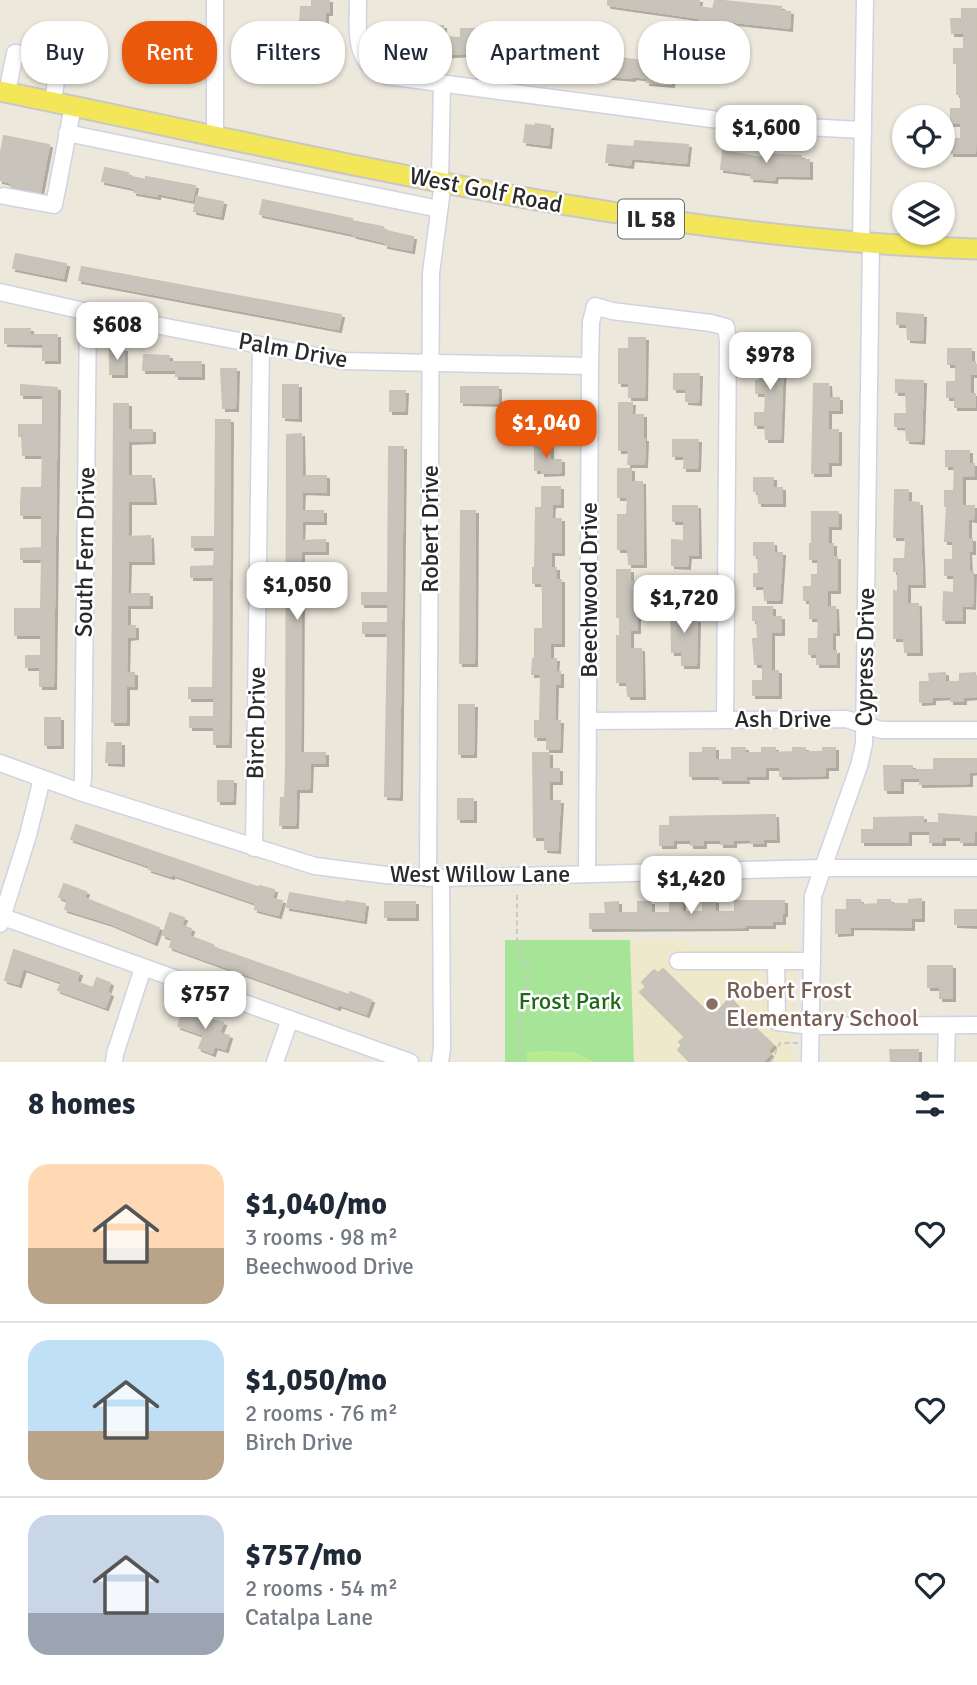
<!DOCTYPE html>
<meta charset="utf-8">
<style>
:root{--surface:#fff;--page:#f6f6f7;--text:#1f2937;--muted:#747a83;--line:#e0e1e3;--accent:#ea580c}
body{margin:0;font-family:Signika,sans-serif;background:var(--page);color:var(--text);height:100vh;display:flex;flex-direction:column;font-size:26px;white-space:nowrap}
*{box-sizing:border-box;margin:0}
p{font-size:23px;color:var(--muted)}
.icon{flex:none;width:38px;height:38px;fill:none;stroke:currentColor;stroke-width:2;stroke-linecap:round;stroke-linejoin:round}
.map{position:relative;height:1062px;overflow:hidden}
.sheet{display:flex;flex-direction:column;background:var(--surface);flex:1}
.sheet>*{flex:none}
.guide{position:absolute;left:21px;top:21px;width:936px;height:63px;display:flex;gap:14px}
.tools{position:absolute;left:892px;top:105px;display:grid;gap:14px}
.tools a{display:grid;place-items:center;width:63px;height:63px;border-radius:50%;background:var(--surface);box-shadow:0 2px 5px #0004;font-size:35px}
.price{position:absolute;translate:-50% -60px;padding:0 16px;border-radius:14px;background:#fff;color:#222;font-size:23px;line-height:46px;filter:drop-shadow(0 2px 4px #0008)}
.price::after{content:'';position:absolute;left:50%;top:42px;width:21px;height:16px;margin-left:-10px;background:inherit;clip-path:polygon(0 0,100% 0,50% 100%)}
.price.selected{background:var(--accent);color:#fff}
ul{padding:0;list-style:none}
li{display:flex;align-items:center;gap:21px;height:175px;padding:0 28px}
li+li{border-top:2px solid var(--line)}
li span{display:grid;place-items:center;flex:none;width:196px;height:140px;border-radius:21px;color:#555}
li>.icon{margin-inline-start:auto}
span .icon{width:84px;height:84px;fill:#fffc;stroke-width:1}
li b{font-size:30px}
h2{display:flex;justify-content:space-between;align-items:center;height:84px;padding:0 28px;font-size:30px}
.chip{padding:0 24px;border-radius:28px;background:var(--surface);box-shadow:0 2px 5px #0004;font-size:24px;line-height:63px}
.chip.selected{background:var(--accent);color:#fff}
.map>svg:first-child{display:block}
.education{fill:#efe8ca}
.green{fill:#a6e597}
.pitch{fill:#b9ec92}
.building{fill:#c8c4bb;stroke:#c8c4b5;stroke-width:2;filter:url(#shadow)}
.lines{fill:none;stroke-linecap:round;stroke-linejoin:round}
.minor-casing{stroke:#d1d2e3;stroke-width:19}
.major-casing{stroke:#c8c8c8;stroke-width:23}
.path{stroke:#c8c8c8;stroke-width:2;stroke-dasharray:5 3.5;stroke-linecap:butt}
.minor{stroke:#fff;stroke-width:16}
.major{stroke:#f4e659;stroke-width:19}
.education-dot{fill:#8d6e63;stroke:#fff;stroke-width:2.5}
.labels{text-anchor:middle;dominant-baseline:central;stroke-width:5;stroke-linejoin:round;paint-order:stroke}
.shield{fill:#fff;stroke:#6a6a6a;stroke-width:2}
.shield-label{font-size:23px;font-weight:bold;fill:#2a2a2a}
.street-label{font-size:24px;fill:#2a2a2a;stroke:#fff}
.education-label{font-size:24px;fill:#785e54;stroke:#fff;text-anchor:start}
.park-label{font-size:24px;fill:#1d6918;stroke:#fff}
</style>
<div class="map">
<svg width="977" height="1062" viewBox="0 0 977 1062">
<defs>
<filter id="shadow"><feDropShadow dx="3" dy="3" stdDeviation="0" flood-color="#0004"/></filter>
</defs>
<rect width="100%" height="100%" fill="#ede8dc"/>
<path class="education" d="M630,940H686V945H793V1062H634Z"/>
<path class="green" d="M505,940H630L634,1062H505Z"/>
<path class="pitch" d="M544,1051L574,1052L594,1062H527V1052Z"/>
<g class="building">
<path d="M312,0H329V12H325V35H329V51H309V41H299L301,7H312Z"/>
<path d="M608,0H699L698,7L713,9L715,0L781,7V11L790,12L789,28L726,21L724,33L698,29L700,18L608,5Z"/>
<path d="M962,9H977L975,153H951V139H961V123H951V109H961V94H957V63H954V49H964V33H952L951,19H962Z"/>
<path d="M429,26H443V37L461,38V29H476V38L493,39V35H507V46L528,44L560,48V47L584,50V54L645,61L644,63L673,67L671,84L647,82L648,78L633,76L632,78L587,74L588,67L572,65V67L552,64V69L538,67L539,63L517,60V63H502V59H470V53L437,55V50H429Z"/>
<path d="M536,124L550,126L548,145L524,142L526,125L536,126Z"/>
<path d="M4,136L49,145L40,192L11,187L12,183L0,180V157Z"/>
<path d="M635,141L688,145L686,163L631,158L630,165L606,162L608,145L634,147Z"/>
<path d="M723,151L762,158L763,154L801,156V160H809V176L775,175L774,180L751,178L752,173L721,169Z"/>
<path d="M105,168L128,173L127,176L146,180V177L195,186L192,200L157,193V196L134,192L135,188L102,181Z"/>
<path d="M197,197L223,202L220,216L194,211Z"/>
<path d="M263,200L352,219L351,221L383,227L382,230L413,237L411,250L385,245V242L354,235L355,234L260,214Z"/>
<path d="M16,254L66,264L63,278L13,268Z"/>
<path d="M82,267L341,315L338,329L79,280Z"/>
<path d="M897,313L923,315L922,340L908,339L907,324H897Z"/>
<path d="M5,329H30V335H57V360H43V344L5,343Z"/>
<path d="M629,338H645L644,397H629V383H619V349H629Z"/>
<rect x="110" y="349" width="14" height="25"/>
<path d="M948,349H971V362H975L976,374H970V394H975V407H955V397H947V382H956V364H948Z"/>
<path d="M755,350H775V360H783L780,439H766L765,425H755V413H765L766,393H756V381H760V363H755Z"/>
<path d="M144,355L169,356V362H201V376H176V370H143Z"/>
<path d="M221,369H236L235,408H223Z"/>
<path d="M674,374H699L698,402L686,401V389H674Z"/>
<path d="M896,380L923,381L921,441L907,440L906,427L895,426V414H907L906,392H896Z"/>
<path d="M814,384H828L829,398H839V410H828V430H838V462H828V473H812Z"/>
<path d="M21,385L57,388L53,686H40V667H26V656H41V635H15V609H41L42,559H21V549L42,548V515H21V504L22,488H42L43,455H23L22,436H19V425H43V395H21Z"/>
<path d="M283,385H298V418L283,417Z"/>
<path d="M461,387H498V403L461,402Z"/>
<path d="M390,391H405L404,411H390Z"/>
<path d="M619,403H632L631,415H643V439H645L644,464H628L629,450H619Z"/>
<path d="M114,404H128V430H152V440L128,441V476H151L153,501H128V537L150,536L151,561H128L127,594H149V605H127V626H135V636L127,637L126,673H134V686H126V722H112Z"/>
<path d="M544,416H558V426H562V442H544Z"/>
<path d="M216,420H230L228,744H214V727H190V717H214V698H189V688H213L214,577H191V567L214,566L215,547H192V537H215Z"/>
<path d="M301,434L302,476H326V492L302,491L301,511H323V521H302L301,541L325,540V551H301V571H323V582H301L300,753H325V763H310L309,789H296L295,825H280L281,798H285L286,769L287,435Z"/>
<path d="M673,440H698L697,468H684L685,456H673Z"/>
<path d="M535,445H550V460H561V472L542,473V470H535Z"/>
<path d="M389,447H403L399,797L385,796L388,633H363V623H388V604H362V593H388Z"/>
<path d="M946,451H969V464H974V476H962V506H974L973,519L968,518V539H972V551H968L969,572H973L972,606L962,605V620H943L944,592L954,593V575H945V560H953V541H945L947,506H945V491H954L955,466H946Z"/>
<path d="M618,469H631V482H642L643,564H629L628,549H618V515H627L628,497H618Z"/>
<path d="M754,478H773V488H782V503H759L758,491H754Z"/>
<path d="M542,487H560V504H552L551,519H561V552H551V568H556V580H561V643H550V659H556L555,672H560V684H555L554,721H560L559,749H547V737H535V721H540L541,674H532L533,659H535V629H543V593L542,583H533V568H535L536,508H542Z"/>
<path d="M895,490H908V502L919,503L922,584H907V604H918L919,652H905L904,638H894V591L898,592V571H894V559H905L906,542L905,537H894Z"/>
<path d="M673,506H697L698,555H688L687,566L672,565V540L684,541V521H673Z"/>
<path d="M461,511H475L474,663H460Z"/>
<path d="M812,512H838V526H828V544H833V557H837V590H827V607H835L836,632H832V652L836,651V664H817V654H809V639H818L819,618H810V600H804V587H812V575H818V559H810V544H812Z"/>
<path d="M754,543H773L774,553H782L779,600H765L764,586H754V574H759L758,555H754Z"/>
<path d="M617,570H630V582L642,583L641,598H637V630H630V649H641L642,696H628L627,682H617V636L620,637V617H617Z"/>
<path d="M671,605H686V620H697L696,665H682V652H672Z"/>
<path d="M753,607H772V617H781V632H771V671H778V695H753V681H763V664H755L753,639H758L757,620H753Z"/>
<path d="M945,673V682H960V674L975,673L976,696L963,697V701H951V696L932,697V701L920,702V682H930L929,674Z"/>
<path d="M459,705H474L473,754H459Z"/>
<rect x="45" y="718" width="15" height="27"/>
<path d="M107,743H121V763L106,762Z"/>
<path d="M703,748H715V760H732V748H745V753H762V748H775V753L793,752V748H805V752H823V748H835V767H825V775L780,776V767H765V776H745L746,780H720V776H690V753H703Z"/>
<path d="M533,753H549V769H559V781H549V801H560L557,850L545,849V837H534Z"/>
<path d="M934,759H977V771L969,772V783L920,784V778H900V790H885L884,766H912V770H934Z"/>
<path d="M218,781H233L232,801H218Z"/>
<rect x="458" y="799" width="15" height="20"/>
<path d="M939,814L977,817V831H974V842H961V837H942V842H930V831H908V842H862V830H874V818L923,817V823H939Z"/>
<path d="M775,815L776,839H763V843H751V839L733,840V844H721V840H703V845H691V840H673V845H660V826H670V817Z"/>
<path d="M76,825L233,879L260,888V886L274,890L272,899L282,901L278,915L255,909L256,903L172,874L171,876L149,869L150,866L71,839Z"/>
<path d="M64,884L86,892L84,898L159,928L154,942L110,923L65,909L68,900L59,897Z"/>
<path d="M290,893L346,903V901L365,904L363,920L287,907Z"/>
<path d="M921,899V918H911V927L850,926V932L836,933V910H847V900H860L861,905L878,904V900H890L891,904H909V900Z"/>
<path d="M682,901V912H703V901H715V912H735V901H784V913H782V921H772V925H745V927L590,928V914H606L605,903L618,902V913H638V902H651V913H670V902Z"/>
<rect x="385" y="902" width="30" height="15"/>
<path d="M955,910H977V925L955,924Z"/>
<path d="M170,913L184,918L181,925L191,929L189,936L213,945L212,947L349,995L350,992L371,1000L366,1014L338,1004L337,1007L170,947L173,938L163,935Z"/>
<path d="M14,950L79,973L76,982L93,988L97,978L110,983L107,992L110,994L105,1007L58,990L62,982L23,968L18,984L5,980Z"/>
<path d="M928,966H952V998H940V987H928Z"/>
<path d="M663,969L708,1013L715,1006L719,1010L730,998L749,1018L747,1020L773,1045L767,1051L770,1054L762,1062H690L678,1050L682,1045L679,1042L685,1037L640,992L646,987L642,982L654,970L658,973Z"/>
<path d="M183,1012L223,1023L219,1033L229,1036L225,1049L214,1046L212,1053L199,1048L204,1035L178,1026Z"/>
<path d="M890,1050H918V1062H891Z"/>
</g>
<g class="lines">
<defs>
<g id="minor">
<path d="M358,0C358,30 352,63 387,76L749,124L863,130"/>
<path d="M7,92L15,53L59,60L53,102"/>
<path d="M67,133L439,209"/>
<path d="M215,135V0"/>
<path d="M440,181L442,84"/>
<path d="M4,196L54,205L73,106"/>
<path d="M861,242L865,0"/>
<path d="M0,292L88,312L343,361L590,366"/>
<path d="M588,721L846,719L881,730H977"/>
<path d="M0,763L80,792L315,866L386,875L441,878L823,868H977"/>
<path d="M80,792L83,780L88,312"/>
<path d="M254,848L261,346"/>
<path d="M587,874L590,366L591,322L595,306L612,311L711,323L726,327L728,341L725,718"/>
<path d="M428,878L431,273L443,182"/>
<path d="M3,917L410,1062"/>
<path d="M0,924L28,835L42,779"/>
<path d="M678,961H812"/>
<path d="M776,961L777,1022L811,1026L977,1025"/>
<path d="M114,1062L115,1054L143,968"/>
<path d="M275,1062L290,1019"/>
<path d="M440,1062L442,1048L441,878"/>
<path d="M810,1062L813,896L859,766L864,744L871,243"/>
<path d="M946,1062L947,1026"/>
</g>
<path id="major" d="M0,91C323,157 646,238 977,249"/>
</defs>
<use href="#minor" class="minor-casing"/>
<use href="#major" class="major-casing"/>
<g class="path">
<path d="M517,895V949L529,971L520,1019V1062"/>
<path d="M771,1062L780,1043H798"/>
</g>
<use href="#minor" class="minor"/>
<use href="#major" class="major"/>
</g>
<circle class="education-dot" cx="712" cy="1004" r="7"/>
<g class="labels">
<rect class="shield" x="618" y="199.5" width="66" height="39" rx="5"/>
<g class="shield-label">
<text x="651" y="219">IL 58</text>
</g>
<g class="street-label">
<text transform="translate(486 190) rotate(11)">West Golf Road</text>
<text transform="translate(293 350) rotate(10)">Palm Drive</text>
<text transform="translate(430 529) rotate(-90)">Robert Drive</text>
<text transform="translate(85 552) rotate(-89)">South Fern Drive</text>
<text transform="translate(589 590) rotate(-90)">Beechwood Drive</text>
<text transform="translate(865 657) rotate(-89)">Cypress Drive</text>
<text x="783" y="719">Ash Drive</text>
<text transform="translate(256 723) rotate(-89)">Birch Drive</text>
<text x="480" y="874">West Willow Lane</text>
</g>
<g class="education-label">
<text x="726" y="990">Robert Frost<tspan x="726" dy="28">Elementary School</tspan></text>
</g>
<g class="park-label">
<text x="570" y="1001">Frost Park</text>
</g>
</g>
</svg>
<div class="tools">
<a><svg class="icon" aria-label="locate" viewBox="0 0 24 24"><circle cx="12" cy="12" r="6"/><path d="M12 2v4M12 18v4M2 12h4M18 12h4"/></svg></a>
<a><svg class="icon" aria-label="layers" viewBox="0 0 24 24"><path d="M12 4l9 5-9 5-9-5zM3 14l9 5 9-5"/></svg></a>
</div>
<b class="price" style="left:766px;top:165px">$1,600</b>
<b class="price" style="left:117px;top:362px">$608</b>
<b class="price" style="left:770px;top:392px">$978</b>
<b class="price selected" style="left:546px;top:460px">$1,040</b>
<b class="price" style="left:297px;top:622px">$1,050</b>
<b class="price" style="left:684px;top:635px">$1,720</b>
<b class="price" style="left:691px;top:916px">$1,420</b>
<b class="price" style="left:205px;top:1031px">$757</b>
<div class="guide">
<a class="chip">Buy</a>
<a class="chip selected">Rent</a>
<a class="chip">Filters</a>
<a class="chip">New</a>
<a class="chip">Apartment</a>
<a class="chip">House</a>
</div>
</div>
<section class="sheet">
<h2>8 homes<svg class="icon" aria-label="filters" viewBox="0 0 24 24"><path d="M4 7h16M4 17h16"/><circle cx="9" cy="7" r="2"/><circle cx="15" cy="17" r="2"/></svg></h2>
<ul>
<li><span style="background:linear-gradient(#ffd9b3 60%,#b9a48a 0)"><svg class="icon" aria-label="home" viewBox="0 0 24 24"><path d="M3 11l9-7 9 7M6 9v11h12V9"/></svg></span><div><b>$1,040/mo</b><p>3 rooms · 98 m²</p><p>Beechwood Drive</p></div><svg class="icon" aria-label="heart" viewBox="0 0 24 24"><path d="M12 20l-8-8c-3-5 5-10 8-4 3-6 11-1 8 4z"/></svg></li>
<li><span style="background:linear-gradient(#bfe0f5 65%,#b9a48a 0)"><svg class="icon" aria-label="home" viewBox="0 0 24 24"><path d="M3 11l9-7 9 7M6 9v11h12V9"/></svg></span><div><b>$1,050/mo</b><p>2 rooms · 76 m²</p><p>Birch Drive</p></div><svg class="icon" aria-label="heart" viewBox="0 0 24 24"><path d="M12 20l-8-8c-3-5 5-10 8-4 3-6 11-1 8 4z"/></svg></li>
<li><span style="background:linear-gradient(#c9d6e8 70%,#9aa5b1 0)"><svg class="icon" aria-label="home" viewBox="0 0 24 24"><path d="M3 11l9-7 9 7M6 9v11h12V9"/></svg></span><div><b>$757/mo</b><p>2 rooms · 54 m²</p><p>Catalpa Lane</p></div><svg class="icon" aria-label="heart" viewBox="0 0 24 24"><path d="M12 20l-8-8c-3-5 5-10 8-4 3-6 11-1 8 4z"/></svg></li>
</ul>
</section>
